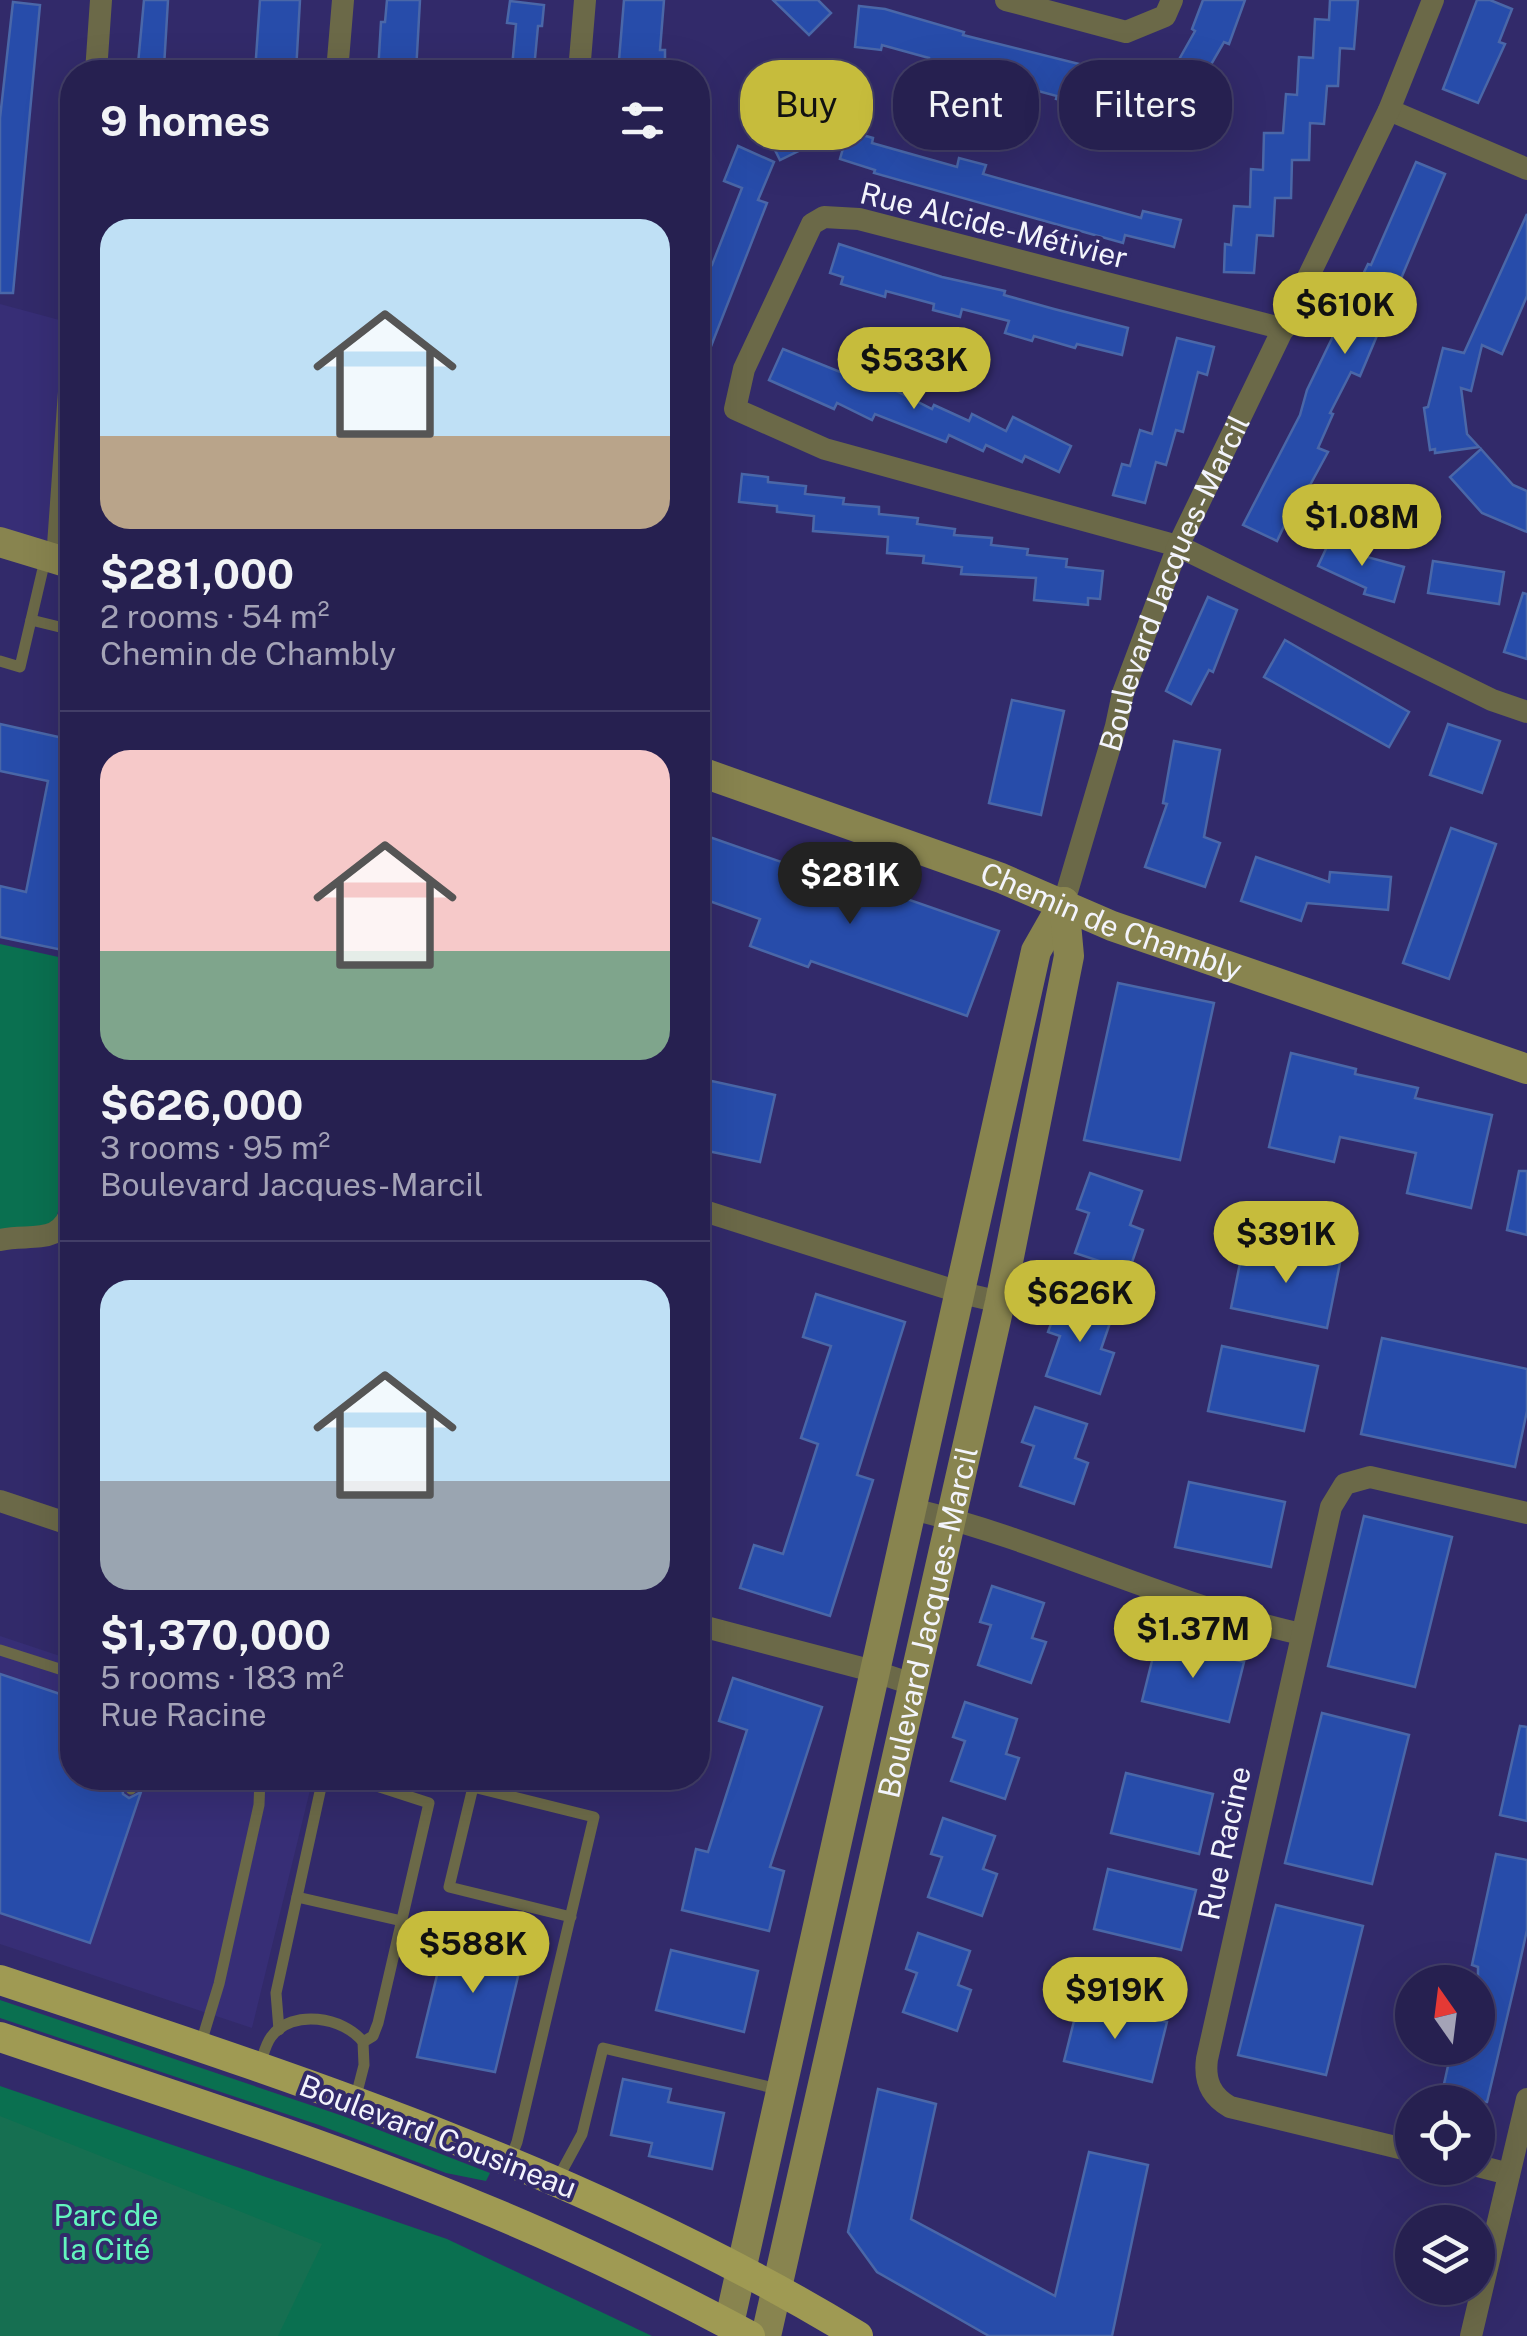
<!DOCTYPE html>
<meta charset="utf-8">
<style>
:root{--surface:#262050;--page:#322d5a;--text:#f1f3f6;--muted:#a4a3b7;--line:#423e67;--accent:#c6bc3c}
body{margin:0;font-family:"Public Sans",sans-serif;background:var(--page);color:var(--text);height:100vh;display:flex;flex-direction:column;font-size:38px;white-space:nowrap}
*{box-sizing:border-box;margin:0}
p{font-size:32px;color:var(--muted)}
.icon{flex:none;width:55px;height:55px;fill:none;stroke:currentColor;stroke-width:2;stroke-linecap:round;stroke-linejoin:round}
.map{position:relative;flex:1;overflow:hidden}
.sheet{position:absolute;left:60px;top:60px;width:650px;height:1730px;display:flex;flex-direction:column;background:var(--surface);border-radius:40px;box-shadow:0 10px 40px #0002,0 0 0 2px var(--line)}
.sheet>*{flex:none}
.banner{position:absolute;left:740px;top:60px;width:635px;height:90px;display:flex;gap:20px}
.needle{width:65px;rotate:346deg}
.fabs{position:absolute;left:1395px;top:1965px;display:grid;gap:20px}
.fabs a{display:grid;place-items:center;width:100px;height:100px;border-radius:50%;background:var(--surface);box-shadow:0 10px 40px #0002,0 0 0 2px var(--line);font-size:50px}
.price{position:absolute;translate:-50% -85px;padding:0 22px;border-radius:35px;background:var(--accent);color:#111;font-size:32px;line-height:65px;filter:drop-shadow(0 2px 5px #0008)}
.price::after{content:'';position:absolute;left:50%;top:60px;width:30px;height:22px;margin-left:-15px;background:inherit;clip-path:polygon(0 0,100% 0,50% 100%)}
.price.active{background:#222;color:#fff}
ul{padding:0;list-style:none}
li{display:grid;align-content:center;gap:20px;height:530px;padding:0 40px}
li+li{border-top:2px solid var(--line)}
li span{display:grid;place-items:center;height:310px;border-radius:30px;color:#555}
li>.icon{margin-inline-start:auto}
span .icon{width:180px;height:180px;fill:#fffc;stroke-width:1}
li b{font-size:42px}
h2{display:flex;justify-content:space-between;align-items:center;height:120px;padding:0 40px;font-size:42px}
.chip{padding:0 35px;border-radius:40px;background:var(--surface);box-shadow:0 10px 40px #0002,0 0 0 2px var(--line);font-size:35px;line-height:90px}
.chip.active{background:var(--accent);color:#111}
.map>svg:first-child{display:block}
.built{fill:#372e76}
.green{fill:#0a7050}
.forest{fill:#166f51}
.building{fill:#274caa;stroke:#4a67a8;stroke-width:2.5}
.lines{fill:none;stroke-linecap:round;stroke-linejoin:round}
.lane{stroke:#6b6948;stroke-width:11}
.street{stroke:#6b6948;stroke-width:22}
.secondary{stroke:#88844f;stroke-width:30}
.primary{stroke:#9f9a53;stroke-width:30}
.labels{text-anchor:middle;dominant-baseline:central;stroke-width:8;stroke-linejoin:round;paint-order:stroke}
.street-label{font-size:30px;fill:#f3f4fc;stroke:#322a6a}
.park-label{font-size:30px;fill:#63f6be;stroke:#322a6a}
</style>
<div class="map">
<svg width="1527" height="2336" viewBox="0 0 1527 2336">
<rect width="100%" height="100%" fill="#322a6a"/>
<g class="built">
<path d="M0,304L67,322L51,548L0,530Z"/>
<path d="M0,1636L72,1660V1778H313L252,2028L0,1944Z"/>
</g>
<g class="green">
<path d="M0,944L72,960V1160L53,1230L0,1234Z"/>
<path d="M0,2000L343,2116L490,2173L486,2181L446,2173L319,2125L0,2018Z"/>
<path d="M0,2086L447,2239L652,2336H0Z"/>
</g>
<path class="forest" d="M0,2116L322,2244L278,2336H0Z"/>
<g class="building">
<path d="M144,0H168L164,67L138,64Z"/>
<path d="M260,0H300L296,72H255Z"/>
<path d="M387,0H420L416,72H378L381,22H385Z"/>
<path d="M624,0H664L660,50H665V67L653,66L652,72H618Z"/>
<path d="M773,0H818L831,13L809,35Z"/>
<path d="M1203,0H1245L1229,44L1224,42L1198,87L1172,72L1195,31L1192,29Z"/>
<path d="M1330,0H1358L1354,49L1340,48L1338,86H1327L1324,124L1310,123L1309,160H1292L1291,198H1275L1273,236L1257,235L1254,273L1224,272L1225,244L1231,245L1234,206L1250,207L1251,169L1263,170L1264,133H1283L1286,94L1297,95L1299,57L1313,58L1315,19L1329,20Z"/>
<path d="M1477,0H1490L1512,9L1499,42L1505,44L1478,103L1443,89Z"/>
<path d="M510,1L544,5L542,26H538L534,69L512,67L516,24L507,23Z"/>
<path d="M13,2L40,5L13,293H0V118Z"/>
<path d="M859,6L885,9L964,32L963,35L1111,72L1105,94L1166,99L1164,128L1121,125V116L1056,99L1057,96L1027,88L1026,91L963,76L964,73L928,64L929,58L882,45L881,50L855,47Z"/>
<path d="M804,116L817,142L780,160L767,134Z"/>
<path d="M848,131L873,138L872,143L957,167L959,158L986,165L983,174L1141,218L1143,211L1181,220L1174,247L1125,235L1123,243L874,173L875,170L840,159Z"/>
<path d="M738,146L774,162L758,200L767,203L699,377L698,277L703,262L712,265L742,188L724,181Z"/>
<path d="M1416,162L1445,174L1360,376L1351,372L1330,413L1333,414L1318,448L1328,452L1297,509L1293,507L1277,541L1243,525L1300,415L1307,390L1368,264L1371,265Z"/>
<path d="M1527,214V296L1502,354L1482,345L1471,391L1461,388L1467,434L1479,447L1435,453V449L1430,450L1424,408L1428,407L1443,348L1464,353Z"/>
<path d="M839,244L942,277L1005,291L1004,295L1054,309L1128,328L1122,355L1077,344L1075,348L1034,336L1032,341L1005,333L1009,321L962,309L960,317L933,310L934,304L886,291L885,297L841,284L843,277L830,273Z"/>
<path d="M1177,338L1214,347L1207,375L1198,372L1183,432L1176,430L1166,465L1156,462L1145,503L1113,495L1122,464L1130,466L1140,430L1152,434Z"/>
<path d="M783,349L860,380L863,374L932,409L934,405L969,421L972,414L1006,431L1013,417L1071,446L1059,472L1025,456L1022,462L986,445L983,451L949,435L946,442L875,414L872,420L837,403L834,409L769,380Z"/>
<path d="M1481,449L1513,485L1527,491V532L1482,513L1450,477Z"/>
<path d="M742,474L768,477V482L806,486L805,494L844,498L843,504L879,507V514L918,518L917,524L955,529L954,535L992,538L991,545L1028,549L1027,555L1067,559L1066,567L1103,571L1100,599L1088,598V605L1034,600L1036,578L961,574L962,567L923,563L924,556L887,553L888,537L813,531L814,516L777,512V506L739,502Z"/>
<path d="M1332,536L1369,552L1367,557L1404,567L1394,602L1364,594L1366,588L1318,566Z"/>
<path d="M1433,561L1504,572L1499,604L1428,593Z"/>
<path d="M1523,593L1527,594V659L1504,652Z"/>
<path d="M1208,597L1237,610L1213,672L1209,670L1191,704L1166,691Z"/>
<path d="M1285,640L1409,712L1389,747L1264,677Z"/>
<path d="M1012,700L1064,711L1041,815L989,803Z"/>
<path d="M0,724L72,740V952L0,937V886L26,892L48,781L0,771Z"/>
<path d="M1448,724L1500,741L1482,793L1430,775Z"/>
<path d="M1174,741L1220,750L1204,837L1220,843L1205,887L1145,867L1167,804L1163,803Z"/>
<path d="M1451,828L1496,844L1449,979L1403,963Z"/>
<path d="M698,833L859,889L861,883L999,931L967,1016L811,961L808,967L750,946L760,919L698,897L706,875L698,872Z"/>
<path d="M1256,857L1329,882L1330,872L1391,877L1388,910L1307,903L1301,921L1241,901Z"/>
<path d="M1118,983L1214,1003L1180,1160L1084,1140Z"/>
<path d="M1291,1053L1356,1069L1355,1074L1418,1088L1415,1098L1492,1115L1471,1208L1407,1193L1416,1153L1340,1137L1334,1162L1269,1147Z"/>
<path d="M698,1078L775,1095L760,1162L698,1149Z"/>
<path d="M1519,1171H1527V1235L1507,1230Z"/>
<path d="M1090,1173L1142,1191L1130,1225L1143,1230L1129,1271L1075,1253L1089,1213L1077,1209Z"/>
<path d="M1244,1243L1340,1263L1327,1328L1231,1308Z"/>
<path d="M816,1294L905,1322L857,1475L873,1480L830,1616L740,1588L754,1545L783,1554L818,1444L801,1438L831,1346L803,1337Z"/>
<path d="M1061,1296L1113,1314L1101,1349L1114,1353L1100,1394L1046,1376L1060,1336L1048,1332Z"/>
<path d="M1382,1338L1527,1369V1411L1515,1467L1361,1434Z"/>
<path d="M1222,1346L1318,1366L1304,1431L1208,1411Z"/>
<path d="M1035,1407L1087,1424L1075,1458L1088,1463L1074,1504L1020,1486L1034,1446L1022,1442Z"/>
<path d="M1189,1482L1285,1502L1271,1567L1175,1547Z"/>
<path d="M1364,1516L1452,1537L1415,1687L1328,1666Z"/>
<path d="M992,1586L1044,1603L1032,1638L1046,1642L1031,1683L978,1665L991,1625L980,1622Z"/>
<path d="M1157,1641L1244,1662L1229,1722L1142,1701Z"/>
<path d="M0,1674L72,1698V1778H96L122,1786L123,1794L129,1798L141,1792L90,1943L0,1913Z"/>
<path d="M733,1678L822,1707L770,1867L784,1871L769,1931L682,1910L696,1849L708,1852L747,1730L719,1721Z"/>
<path d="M965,1702L1017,1719L1006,1754L1019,1758L1005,1799L951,1781L965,1741L953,1737Z"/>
<path d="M1322,1713L1409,1735L1372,1884L1285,1863Z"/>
<path d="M1520,1726L1527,1727V1821L1500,1815Z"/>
<path d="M1126,1773L1213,1794L1199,1854L1111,1833Z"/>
<path d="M943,1818L995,1836L983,1869L997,1874L982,1916L928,1897L942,1857L931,1854Z"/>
<path d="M1496,1854L1527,1860V1930L1517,1975L1487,2102H1440L1452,2048H1478V1967L1472,1965Z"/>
<path d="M1108,1869L1196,1890L1181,1950L1094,1929Z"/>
<path d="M1276,1905L1363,1926L1326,2075L1238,2055Z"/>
<path d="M451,1918L528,1935L495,2072L417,2057Z"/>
<path d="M918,1933L970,1951L958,1985L971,1990L957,2031L903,2012L917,1973L906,1969Z"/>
<path d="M671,1950L758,1971L744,2032L656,2010Z"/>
<path d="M1079,2001L1167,2022L1152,2082L1064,2061Z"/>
<path d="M623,2079L671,2089L668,2102L724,2113L712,2169L649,2156L652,2143L611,2135Z"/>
<path d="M878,2089L936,2104L911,2219L1055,2296L1089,2152L1148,2165L1112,2336H989L877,2272L848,2232Z"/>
</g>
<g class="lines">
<g class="lane">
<path d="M31,620L72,630"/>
<path d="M0,661L20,667L45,560"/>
<path d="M0,1650L72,1673"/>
<path d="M352,1778L429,1803L378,2023L373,2036L363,2042"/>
<path d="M447,1778L473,1787"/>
<path d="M131,1789L135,1778"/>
<path d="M297,1897L402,1921"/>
<path d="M279,2030L276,1993L323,1778"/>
<path d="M201,2043L219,1984L259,1805L260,1778"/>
<path d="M259,2067C263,2057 265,2045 271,2037C292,2008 344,2017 363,2042L364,2065L355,2100"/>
<path d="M510,2160L517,2142L594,1817L473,1787L449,1887L571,1917"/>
<path d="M557,2180L582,2134L603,2048L778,2089"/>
</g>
<g class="street">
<path d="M1006,0L1126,32L1165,16L1172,0"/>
<path d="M96,72L101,0"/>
<path d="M337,72L343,0"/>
<path d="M579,72L585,0"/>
<path d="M1389,110L1527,169"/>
<path d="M1284,329L859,219L824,217L812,224L744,369L735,409L825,449L1178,546L1492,700L1527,712"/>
<path d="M57,559L72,350"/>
<path id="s1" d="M1064,902L1116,726L1123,693L1178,546L1389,110L1433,0"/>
<path d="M698,1209L962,1293L1000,1302"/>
<path d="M0,1240C30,1233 61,1247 72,1208"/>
<path d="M0,1501L72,1525"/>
<path d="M912,1509C1045,1541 1168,1604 1301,1634"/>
<path d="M698,1625L873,1671L912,1684"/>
<path d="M1412,2151L1230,2107C1211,2096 1204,2081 1207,2059L1331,1507L1345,1484L1370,1477L1527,1513"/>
<path d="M1478,2166L1509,2174"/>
<path d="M1471,2336L1527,2099"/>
</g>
<g class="secondary">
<path d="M0,542L72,564"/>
<path id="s2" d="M698,771L1001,878L1112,926L1527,1069"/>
<path d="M729,2324L1036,951L1064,902"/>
<path id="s3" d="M766,2336L1000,1302L1069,956L1064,902"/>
</g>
<g class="primary">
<path d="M0,1980C295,2078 591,2173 858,2336"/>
<path d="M0,2037C159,2091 320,2141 475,2205C569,2243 661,2288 750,2336"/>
</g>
</g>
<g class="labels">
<g class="street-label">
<text transform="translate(994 225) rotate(14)">Rue Alcide-Métivier</text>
<text stroke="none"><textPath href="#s1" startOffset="338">Boulevard Jacques-Marcil</textPath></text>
<text stroke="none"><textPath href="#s2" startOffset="440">Chemin de Chambly</textPath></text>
<text stroke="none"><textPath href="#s3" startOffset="732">Boulevard Jacques-Marcil</textPath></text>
<text transform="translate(1224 1843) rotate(-78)">Rue Racine</text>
<text transform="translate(438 2136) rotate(21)">Boulevard Cousineau</text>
</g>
<g class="park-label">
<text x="106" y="2215">Parc de<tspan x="106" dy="34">la Cité</tspan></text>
</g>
</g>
</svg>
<div class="fabs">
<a><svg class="needle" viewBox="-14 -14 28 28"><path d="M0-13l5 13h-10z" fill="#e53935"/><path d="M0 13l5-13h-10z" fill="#a4a3b7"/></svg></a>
<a><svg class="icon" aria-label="locate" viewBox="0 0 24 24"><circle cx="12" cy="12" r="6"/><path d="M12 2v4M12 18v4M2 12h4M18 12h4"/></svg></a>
<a><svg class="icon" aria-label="layers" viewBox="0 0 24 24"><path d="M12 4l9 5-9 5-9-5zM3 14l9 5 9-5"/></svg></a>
</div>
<b class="price" style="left:1345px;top:357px">$610K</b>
<b class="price" style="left:914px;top:412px">$533K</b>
<b class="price" style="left:1362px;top:569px">$1.08M</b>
<b class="price active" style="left:850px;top:927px">$281K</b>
<b class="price" style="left:1286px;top:1286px">$391K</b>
<b class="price" style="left:1080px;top:1345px">$626K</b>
<b class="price" style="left:1193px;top:1681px">$1.37M</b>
<b class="price" style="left:473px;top:1996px">$588K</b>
<b class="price" style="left:1115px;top:2042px">$919K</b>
<div class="banner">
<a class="chip active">Buy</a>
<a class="chip">Rent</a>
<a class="chip">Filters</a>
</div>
<section class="sheet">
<h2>9 homes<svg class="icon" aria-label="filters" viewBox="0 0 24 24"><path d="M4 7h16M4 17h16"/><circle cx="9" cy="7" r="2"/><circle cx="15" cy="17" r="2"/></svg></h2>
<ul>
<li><span style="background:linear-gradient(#bfe0f5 70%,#b9a48a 0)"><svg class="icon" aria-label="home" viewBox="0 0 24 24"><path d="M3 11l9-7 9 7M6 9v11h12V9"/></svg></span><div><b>$281,000</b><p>2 rooms · 54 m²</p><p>Chemin de Chambly</p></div></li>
<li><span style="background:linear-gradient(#f6c9c9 65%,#7fa58c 0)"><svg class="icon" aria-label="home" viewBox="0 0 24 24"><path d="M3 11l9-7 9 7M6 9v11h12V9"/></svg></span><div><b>$626,000</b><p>3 rooms · 95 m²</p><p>Boulevard Jacques-Marcil</p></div></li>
<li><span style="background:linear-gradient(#bfe0f5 65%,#9aa5b1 0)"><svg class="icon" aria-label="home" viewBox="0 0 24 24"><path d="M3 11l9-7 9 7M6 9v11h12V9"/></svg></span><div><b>$1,370,000</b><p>5 rooms · 183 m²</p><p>Rue Racine</p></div></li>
</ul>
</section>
</div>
